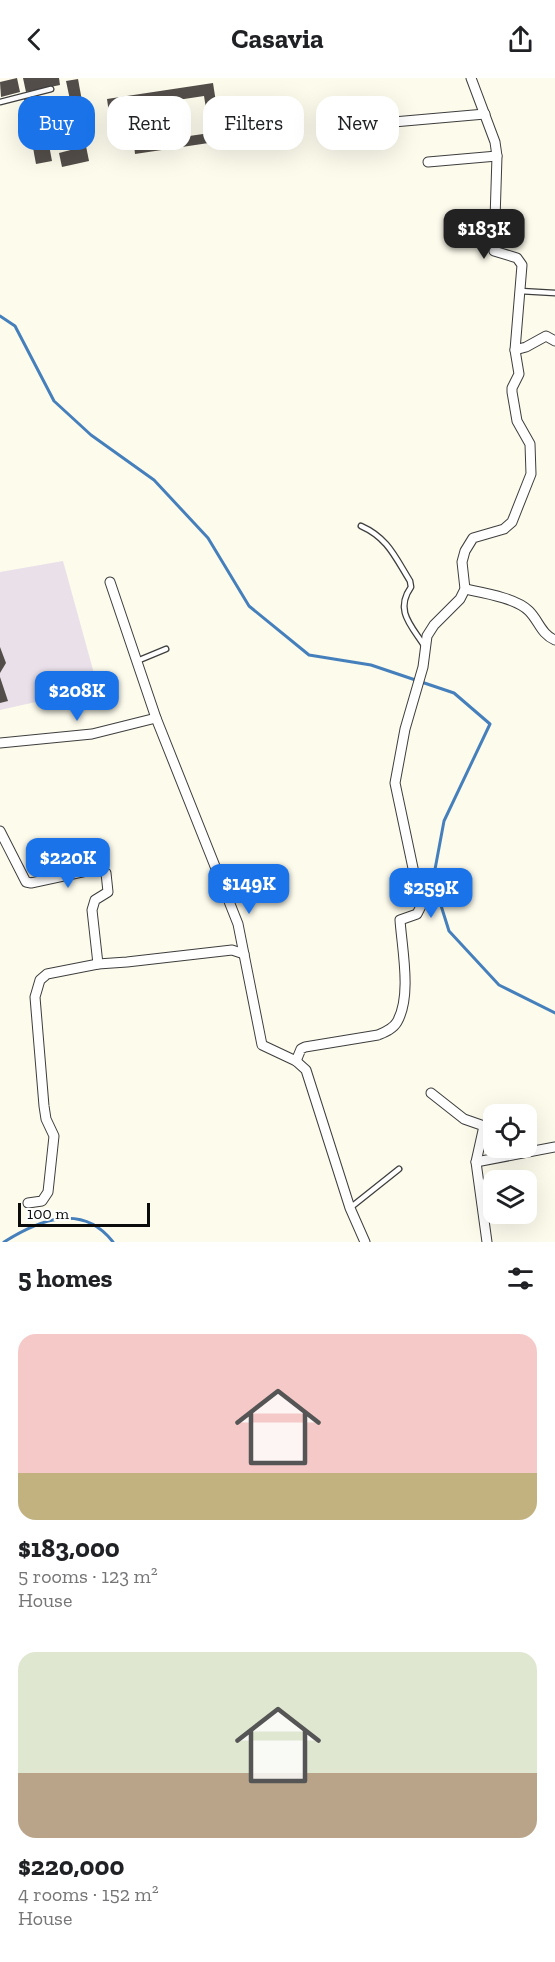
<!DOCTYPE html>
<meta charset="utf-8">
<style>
:root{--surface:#fff;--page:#f6f6f6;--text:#202124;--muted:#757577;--accent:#1a73e8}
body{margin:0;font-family:"Zilla Slab",serif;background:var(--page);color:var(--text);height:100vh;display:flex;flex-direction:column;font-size:22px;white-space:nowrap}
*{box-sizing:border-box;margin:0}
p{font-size:20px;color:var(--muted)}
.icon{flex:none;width:33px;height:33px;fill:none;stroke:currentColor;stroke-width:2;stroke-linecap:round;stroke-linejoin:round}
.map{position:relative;height:1164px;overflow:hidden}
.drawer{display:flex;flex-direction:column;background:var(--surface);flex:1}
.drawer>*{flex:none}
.hud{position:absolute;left:18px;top:18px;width:519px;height:54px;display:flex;gap:12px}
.buttons{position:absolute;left:483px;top:1026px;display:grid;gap:12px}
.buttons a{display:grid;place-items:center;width:54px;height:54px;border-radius:12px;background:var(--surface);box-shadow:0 6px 24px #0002;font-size:30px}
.scale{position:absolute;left:18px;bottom:15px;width:132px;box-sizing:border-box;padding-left:6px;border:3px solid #0b0b0b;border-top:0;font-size:16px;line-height:21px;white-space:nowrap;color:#0b0b0b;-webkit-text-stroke:4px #fff;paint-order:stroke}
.price{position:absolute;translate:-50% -51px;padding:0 14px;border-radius:12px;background:var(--accent);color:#fff;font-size:20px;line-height:39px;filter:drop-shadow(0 2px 3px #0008)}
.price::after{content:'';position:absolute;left:50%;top:36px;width:18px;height:14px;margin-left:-9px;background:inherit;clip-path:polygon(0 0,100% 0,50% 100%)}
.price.active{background:#222;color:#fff}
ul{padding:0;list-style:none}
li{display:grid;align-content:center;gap:12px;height:318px;padding:0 18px}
li span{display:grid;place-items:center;height:186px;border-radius:18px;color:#555}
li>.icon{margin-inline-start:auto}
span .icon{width:108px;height:108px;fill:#fffc;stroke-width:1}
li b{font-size:26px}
h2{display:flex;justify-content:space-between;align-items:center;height:72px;padding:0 18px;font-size:26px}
.tag{padding:0 21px;border-radius:18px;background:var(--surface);box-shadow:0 6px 24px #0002;font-size:21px;line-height:54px}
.tag.active{background:var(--accent);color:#fff}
header{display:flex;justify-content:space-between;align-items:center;height:78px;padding:0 18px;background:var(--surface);font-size:27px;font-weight:700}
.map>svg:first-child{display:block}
.industrial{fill:#e9e0e9}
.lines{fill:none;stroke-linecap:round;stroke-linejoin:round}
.stream{stroke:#4680bc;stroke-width:3}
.building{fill:#534e49}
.lane-casing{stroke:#3e3e3e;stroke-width:7}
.street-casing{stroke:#3e3e3e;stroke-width:11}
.lane{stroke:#fff;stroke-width:4.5}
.street{stroke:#fff;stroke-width:9}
</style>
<header><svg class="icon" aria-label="back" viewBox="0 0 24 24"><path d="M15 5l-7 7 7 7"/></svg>Casavia<svg class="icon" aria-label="share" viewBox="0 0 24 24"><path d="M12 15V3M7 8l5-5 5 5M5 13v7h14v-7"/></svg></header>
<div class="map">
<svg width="555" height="1164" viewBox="0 0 555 1164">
<rect width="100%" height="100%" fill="#fdfbec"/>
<path class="industrial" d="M63,483L98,610L0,632V494Z"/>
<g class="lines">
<g class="stream">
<path d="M0,238L15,248L54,323L91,357L154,402L208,460L249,528L309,577L371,587L454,615L490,646L444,743L433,802L449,853L499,907L555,935"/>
<path d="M4,1164C39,1142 82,1124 113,1164"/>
</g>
</g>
<g class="building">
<path d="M17,0L20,14L1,19L0,4Z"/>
<path d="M23,0H59L60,7L26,14Z"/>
<path d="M78,1L84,34L73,36L66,3Z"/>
<path d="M213,5L222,63L135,76L134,66L210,55L204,18L131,29L130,32L109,35L107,21Z"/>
<path d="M40,18L52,83L36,86L24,21Z"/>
<path d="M86,68L89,83L62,89L59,75Z"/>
<path d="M0,569L6,585L0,595Z"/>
<path d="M0,599L8,623L0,625Z"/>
</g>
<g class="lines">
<defs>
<g id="lane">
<path d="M0,24L51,11"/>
<path d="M520,213L555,215"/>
<path d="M361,448C388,460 395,479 410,503L411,509C394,533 412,548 425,569"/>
<path d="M137,583L166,571"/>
<path d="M484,1048L493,1040"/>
<path d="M350,1130L399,1091"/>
</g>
<g id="street">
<path d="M382,45L485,36"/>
<path d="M428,84L497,78"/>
<path d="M515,272L526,269L546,258L555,263"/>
<path d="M110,504L156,640L238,846L262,967L296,983L306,992L350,1130L365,1164"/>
<path d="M465,511C484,515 516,520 529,533C539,543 541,556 555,562"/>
<path d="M0,665L92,656L156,640"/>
<path d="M0,753L26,804L31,805L96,791L106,795L108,814L95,822L92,832L98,886"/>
<path d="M296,983L301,971L305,969L378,957C385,954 393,951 397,944C412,918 402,871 400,842L417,836L421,828L395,705L405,651L423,589L427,558L434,547L460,521L465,511L462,484L465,473L473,460L504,451L512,444L531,396L530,366L517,343L512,314V310L519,296L515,272L522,187L517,180L494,173L497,78L495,64L471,0"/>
<path d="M431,1015L464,1041L484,1048L476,1084L487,1164"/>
<path d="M476,1084L555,1069"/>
<path d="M28,1125L42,1123L48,1114L54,1058L46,1041L44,1028L35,919L40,902L47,896L98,886L127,884L232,872L244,876"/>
</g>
</defs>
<use href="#lane" class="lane-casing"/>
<use href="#street" class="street-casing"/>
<use href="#lane" class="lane"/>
<use href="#street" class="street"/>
</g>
</svg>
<div class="buttons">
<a><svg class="icon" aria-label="locate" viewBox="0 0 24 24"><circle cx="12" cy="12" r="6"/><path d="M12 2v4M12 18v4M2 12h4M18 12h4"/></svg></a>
<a><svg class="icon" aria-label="layers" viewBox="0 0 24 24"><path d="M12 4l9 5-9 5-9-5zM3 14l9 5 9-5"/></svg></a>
</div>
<div class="scale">100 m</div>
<b class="price active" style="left:484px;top:182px">$183K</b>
<b class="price" style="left:77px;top:644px">$208K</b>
<b class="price" style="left:68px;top:811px">$220K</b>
<b class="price" style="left:249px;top:837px">$149K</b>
<b class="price" style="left:431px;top:841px">$259K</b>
<div class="hud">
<a class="tag active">Buy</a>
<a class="tag">Rent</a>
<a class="tag">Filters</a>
<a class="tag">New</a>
</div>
</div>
<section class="drawer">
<h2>5 homes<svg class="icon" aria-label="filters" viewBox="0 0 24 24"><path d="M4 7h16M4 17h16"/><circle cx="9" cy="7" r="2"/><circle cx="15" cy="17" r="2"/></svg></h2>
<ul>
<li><span style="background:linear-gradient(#f6c9c9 75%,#c2b280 0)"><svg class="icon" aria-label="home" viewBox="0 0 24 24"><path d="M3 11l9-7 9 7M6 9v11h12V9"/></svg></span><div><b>$183,000</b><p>5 rooms · 123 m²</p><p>House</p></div></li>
<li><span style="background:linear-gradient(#dfe7d0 65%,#b9a48a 0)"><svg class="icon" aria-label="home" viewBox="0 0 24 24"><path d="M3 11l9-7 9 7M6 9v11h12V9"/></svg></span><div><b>$220,000</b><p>4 rooms · 152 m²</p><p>House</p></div></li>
</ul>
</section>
